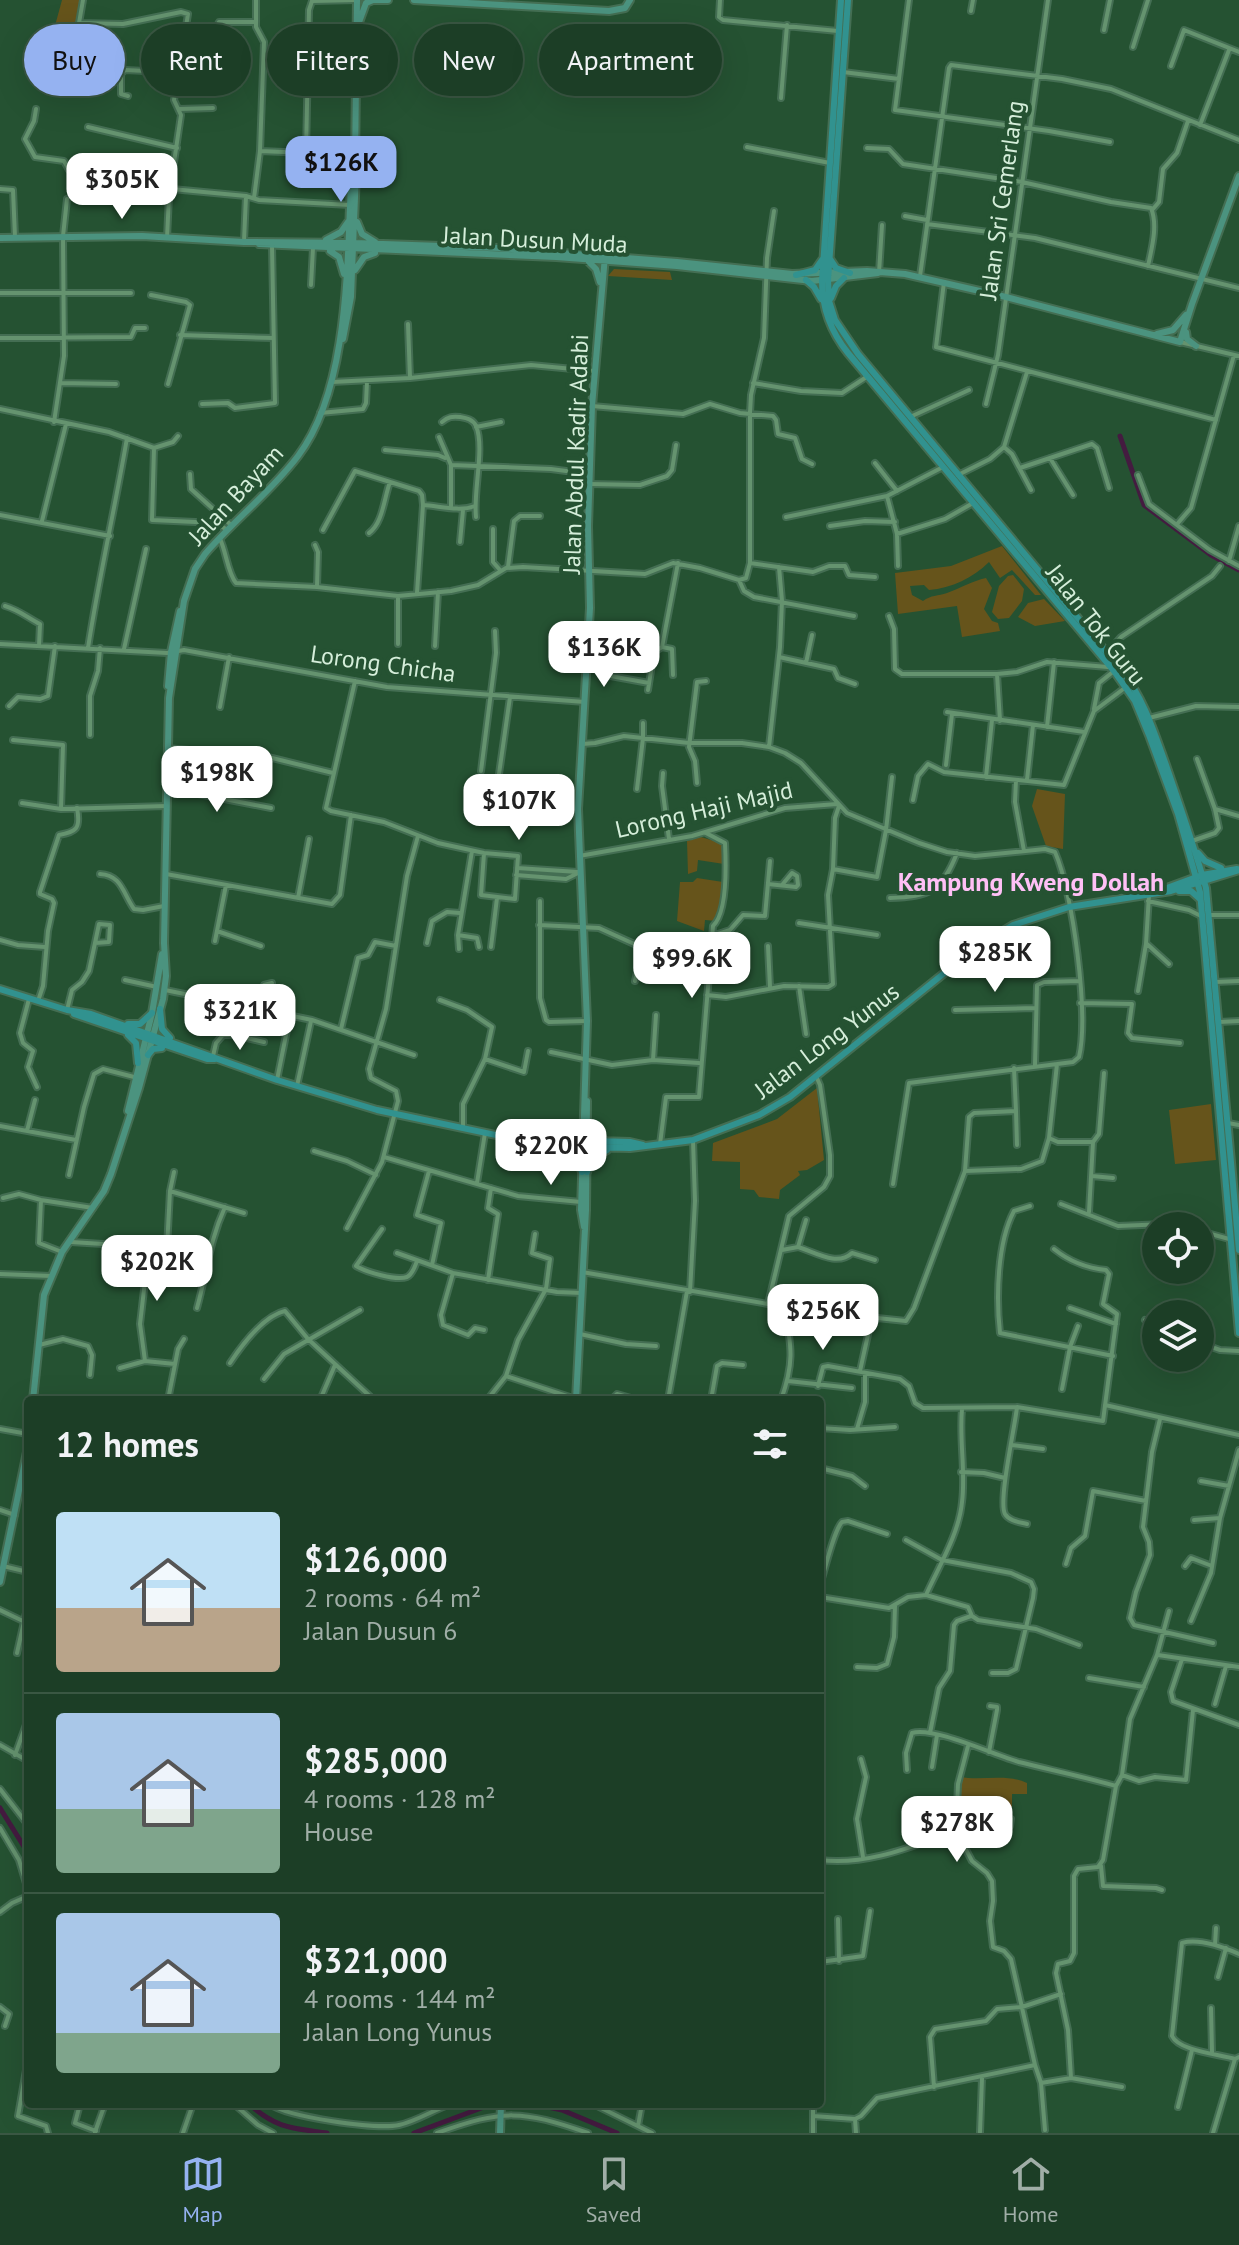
<!DOCTYPE html>
<meta charset="utf-8">
<style>
body{margin:0;font-family:"PT Sans",sans-serif;background:#25452e;color:#f1f3f6;height:100vh;display:flex;flex-direction:column;font-size:30px;white-space:nowrap}
*{box-sizing:border-box;margin:0}
p{font-size:26px;color:#a0aea7}
.icon{flex:none;width:44px;height:44px;fill:none;stroke:currentColor;stroke-width:2;stroke-linecap:round;stroke-linejoin:round}
.map{position:relative;flex:1;overflow:hidden}
.details{position:absolute;left:24px;top:1396px;width:800px;height:712px;display:flex;flex-direction:column;background:#1c3e26;border-radius:8px;box-shadow:0 8px 32px #0002,0 0 0 2px #3a5743}
.details>*{flex:none}
.hud{position:absolute;left:24px;top:24px;width:800px;height:72px;display:flex;gap:16px}
.buttons{position:absolute;left:1142px;top:1212px;display:grid;gap:16px}
.buttons a{display:grid;place-items:center;width:72px;height:72px;border-radius:50%;background:#1c3e26;box-shadow:0 8px 32px #0002,0 0 0 2px #3a5743;font-size:40px}
.price{position:absolute;translate:-50% -68px;padding:0 18px;border-radius:16px;background:#fff;color:#222;font-size:26px;line-height:52px;filter:drop-shadow(0 2px 4px #0008)}
.price::after{content:'';position:absolute;left:50%;top:48px;width:24px;height:18px;margin-left:-12px;background:inherit;clip-path:polygon(0 0,100% 0,50% 100%)}
.price.selected{background:#95b2f1;color:#111}
ul{padding:0;list-style:none}
li{display:flex;align-items:center;gap:24px;height:200px;padding:0 32px}
li+li{border-top:2px solid #3a5743}
li span{display:grid;place-items:center;flex:none;width:224px;height:160px;border-radius:8px;color:#555}
li>.icon{margin-inline-start:auto}
span .icon{width:96px;height:96px;fill:#fffc;stroke-width:1}
li b{font-size:34px}
h2{display:flex;justify-content:space-between;align-items:center;height:96px;padding:0 32px;font-size:34px}
.tag{padding:0 28px;border-radius:36px;background:#1c3e26;box-shadow:0 8px 32px #0002,0 0 0 2px #3a5743;font-size:28px;line-height:72px}
.tag.selected{background:#95b2f1;color:#111}
.tab-bar{display:flex;justify-content:space-around;align-items:center;height:112px;border-top:2px solid #3a5743;background:#1c3e26;font-size:22px;color:#a0aea7}
.tab-bar a{display:grid;justify-items:center;gap:4px}
.tab-bar .selected{color:#95b2f1}
.map>svg:first-child{display:block}
.green{fill:#66541b}
.lines{fill:none;stroke-linecap:round;stroke-linejoin:round}
.canal{stroke:#441b40;stroke-width:5}
.street-casing{stroke:#446e53;stroke-width:8}
.secondary-casing{stroke:#446e53;stroke-width:10}
.primary-casing{stroke:#446e53;stroke-width:10}
.street{stroke:#65936f;stroke-width:4}
.secondary{stroke:#4b937f;stroke-width:6}
.primary{stroke:#31928f;stroke-width:6}
.labels{text-anchor:middle;stroke-width:8;stroke-linejoin:round;paint-order:stroke}
.street-label{font-size:24px;fill:#d5eeda;stroke:#255232}
.neighbourhood-label{font-size:26px;font-weight:bold;fill:#ffc0f6;stroke:#255232}
</style>
<div class="map">
<svg width="1239" height="2133" viewBox="0 0 1239 2133">
<rect width="100%" height="100%" fill="#255232"/>
<!-- green -->
<path class="green" d="M62,0H82L76,27L71,26L63,59L47,55Z
M614,269L670,272L672,280L608,276Z
M1002,546L1041,595H1035L1012,570L1000,578L989,562C973,578 952,588 929,590L924,585L910,586L912,595L923,601C931,595 938,596 947,593C961,588 972,581 986,578L992,588L984,609L992,621L998,623L1000,631L962,637L957,606L898,614L895,573L951,566Z
M1013,575L1024,589L1022,601L1009,618L998,619L992,612L999,586L1008,576Z
M1044,599L1065,621L1035,626L1018,617L1028,603Z
M1037,789L1065,794L1063,849L1046,846L1032,806Z
M701,837L724,844V864L698,860L697,871L688,874L687,841Z
M697,878L723,882L717,921L705,920L704,931L677,921L680,882H693Z
M817,1088L824,1160L807,1170L798,1171L800,1175L780,1190L779,1199L759,1197L754,1190L740,1189V1162L712,1161L713,1143L777,1119Z
M1211,1104L1216,1160L1175,1164L1169,1110Z
M960,1777C983,1781 1006,1773 1027,1783V1794H1012V1807L961,1810Z"/>
<g class="lines">
<!-- canal -->
<path class="canal" d="M1120,436L1144,505L1211,555L1239,570
M0,1808L28,1853
M249,2104C277,2129 292,2128 327,2133
M534,2104L562,2110L617,2133
M414,2133L492,2104"/>
<defs>
<path id="street" d="M720,0L719,17L723,20L838,31
M909,0L895,110L1049,131L1110,142
M312,1L357,0
M971,11L973,0
M79,23L123,24L181,12L188,14L174,100L181,115L169,196L167,238
M1104,30L1110,0
M187,34L212,36L219,22H255
M1133,47L1148,0
M1171,66L1184,30L1239,52
M843,72L899,79
M52,74L62,63L70,35L79,23L83,0
M128,96L121,94V74L125,70L146,71L155,83L177,86
M781,98L787,25
M36,109L34,121L25,139L35,157L64,161L69,170L172,181
M179,109L213,108
M1200,125L1229,50
M88,127L177,148
M747,147L830,163
M867,148L889,149L903,164L1022,182L1111,202L1151,208C1158,225 1152,247 1148,266
M260,151L355,155
M306,153L309,10L312,1
M0,189L13,190L15,237
M172,189L246,196L259,200L350,205
M254,198L260,151L264,42L256,27V0
M1153,209L1159,202L1163,169L1177,153L1188,121
M905,216L927,220
M927,224L1035,238L1239,288
M244,241L246,196
M879,273L882,225
M920,276L949,68L951,65L1062,79L1111,89L1239,140
M944,282L936,347L1216,420
M311,285L313,248
M0,293H131
M151,295L186,302L190,305L168,384
M408,324L410,378
M180,335L273,338
M0,338L131,337L135,328H145
M1180,342L1239,356
M332,382L410,378L531,365L594,371
M60,383L116,384
M753,383L801,391L842,393L868,376
M202,404L228,403L235,408L275,403L272,246
M986,404L998,355L1048,0
M592,406L683,414L710,404L740,413L773,416L776,420L778,434L795,438L802,459L812,464
M0,409L109,432L154,448
M320,413L363,409L366,403L367,381
M910,417L969,390
M54,422L64,356L63,236L67,199
M442,422C448,417 452,416 460,417C466,418 473,419 476,426C485,447 473,492 476,517
M476,427L501,422
M439,437L451,465L551,469L589,474
M1004,447L1012,454L1031,490
M154,448L152,520L217,523L227,530
M154,448L173,442L178,436
M385,450L438,455L445,458
M1050,458L1073,495
M875,463L897,491
M1020,468L1092,444L1097,448L1109,488
M190,474L191,489L231,525
M958,475L990,459L1004,447L1027,372
M1138,475L1149,504L1210,550L1239,566
M589,484L640,485L667,476L672,470L676,445
M887,496L897,534L898,566
M423,505C440,506 459,512 475,506
M451,506V465
M0,515L110,536
M786,517L887,496L943,467
M42,521L66,424
M1178,523L1191,508L1234,355
M830,526L865,521L895,522
M493,529V562L500,570
M323,530L355,471L419,491L422,495L423,505L417,593
M369,533C383,523 384,498 390,482
M897,534L945,519L973,503
M220,539C226,551 228,574 236,583L317,587L398,596L451,591L478,585L506,568L523,567L645,574L673,563L700,568L739,580L746,578L750,563V413L751,395L764,338L767,258L774,211
M460,542L463,510
M315,545L318,552L317,587
M1229,561L1239,526
M750,563L813,572L829,566H845L849,575L875,577
M508,567L514,521L520,516H540
M739,580L744,591L754,597L854,616
M5,606C19,610 28,618 40,624L39,646
M889,616L894,629L895,669L902,674H997L1017,672L1047,662L1108,667
M0,644L167,653L184,650L387,687L585,702
M398,644V596
M435,646L438,592
M662,647L672,649L673,675
M88,648C99,577 115,508 127,438
M124,649L146,549
M1107,653L1121,637L1212,576L1220,566
M779,657L834,669L838,678L855,684
M806,663L812,635
M587,665L605,675L649,683
M997,674L1000,721
M355,681L326,808L331,811L384,822L438,843L484,853L518,856L515,899L481,895L484,853
M648,690L654,652L662,647L678,563
M9,706L18,697L40,699L48,696L55,646
M220,707L229,657
M1094,709L1099,683L1114,671
M947,712L1084,732
M1149,718L1196,706L1239,707
M1047,727L1054,662
M90,735V696L98,671L100,648
M13,740L63,745L61,809
M582,744L595,743L624,736L689,743H742L769,747L785,753L801,763L847,813L919,843L947,852L975,856L1045,849L1055,852C1073,893 1089,1015 1079,1057L1073,1062L909,1083L893,1184
M769,747L780,647L782,601L779,567
M167,748L268,757L333,773
M946,765L952,714
M481,771L496,653L495,631
M663,773L662,786L669,839
M986,777L992,720
M1016,780L1015,802L1024,851
M1027,780L1033,725
M697,783L695,761L689,747L697,682L706,681
M637,789L643,738V723
M167,791L188,792L271,808
M913,800L918,776L928,764L944,772L1064,785L1094,711L1126,687
M22,803L61,809L167,806
M1215,809L1239,816
M482,822L498,781L510,697
M1192,841L1215,833L1219,828L1215,809L1197,759
M472,851L458,935L477,938L479,947
M579,856L692,836L785,808L837,804
M517,868L578,872
M833,869L877,877L886,830L892,777
M100,874C122,875 123,894 134,909L143,910L164,906
M166,874L332,904L340,895L351,815
M516,875L566,879L580,872
M768,884L796,887L798,885L797,876L792,873L782,885
M298,898L309,839
M890,898C930,897 942,891 957,853
M540,901V998L546,1020L549,1022L587,1021
M1148,901L1189,910L1203,917
M1209,915H1239
M799,923L877,935
M539,925L599,928L707,977
M217,931L261,946
M458,935L459,949
M712,936L730,930L743,915L765,916L770,861
M0,940L18,945L45,947
M215,941L226,885
M427,943L432,921L447,912L460,913
M1147,944L1169,964
M768,946L770,987
M491,947L497,898
M125,980L157,987
M635,981L642,949
M1215,982L1239,981
M799,986L806,1034
M165,990L312,1020L414,1055
M1138,991L1146,944L1149,895
M707,995L726,997L784,986L828,987L833,984L828,895L833,869L835,818L839,806
M29,999L20,1033L23,1043L33,1051L28,1067L37,1087
M440,1000L467,1010L492,1027L485,1059L463,1104V1128
M38,1001L43,986L48,931L54,903L52,899L40,894V892L59,835C76,832 81,829 77,808
M1080,1003L1132,1004L1128,1033L1132,1038L1180,1043
M258,1007L264,985L272,983
M67,1010L72,990L82,982L89,971L95,943L109,942L110,925L99,924L95,943
M955,1010L1035,1008
M1219,1022L1239,1021
M341,1029L358,958L368,955L375,942L396,946
M241,1038L248,1006
M551,1052L612,1065L653,1060L699,1063
M213,1056L216,1043L223,1035H234L264,1042
M485,1059L524,1072L528,1051
M653,1060L656,1015
M1035,1065L1037,985L1044,982L1080,981
M277,1080L290,1015
M297,1086L311,1021
M1016,1111L1017,1145
M1228,1123L1239,1125
M0,1126L76,1140
M27,1131L35,1100
M1049,1138L1058,1142H1093
M660,1144L666,1097H699L713,926C728,912 726,863 725,843L706,833
M314,1151L347,1161L376,1175
M384,1157L518,1196L581,1202
M429,1171L417,1215L441,1223L432,1265
M965,1171L1021,1169L1042,1161L1049,1138L1057,1064
M69,1175L84,1107L94,1074L103,1069L134,1077
M1092,1176L1113,1178
M477,1183L485,1133
M170,1191L244,1213
M3,1198L19,1194L41,1200L93,1208
M41,1200L39,1243L62,1252
M1061,1204L1118,1226L1166,1224L1181,1226
M1030,1206L1014,1211C997,1243 996,1298 1000,1333L1113,1356
M1089,1212L1093,1142L1099,1134L1104,1073
M347,1228L382,1162L398,1101L396,1091L371,1078L369,1069L386,1009L407,876L418,836
M382,1229L356,1266C366,1272 396,1281 407,1277C413,1274 415,1266 417,1261
M1200,1231L1229,1239
M71,1242L167,1248L170,1191L174,1172
M798,1247C815,1252 837,1267 852,1253L875,1260
M782,1250L798,1247L806,1220
M397,1253L453,1273L557,1292L582,1293
M582,1272L768,1304L789,1216L824,1187L830,1176V1155L820,1085L816,1076
M453,1273L441,1315L443,1325L468,1335L475,1328L484,1330
M0,1274L51,1276
M488,1280L498,1214L488,1208L491,1188
M1168,1280L1171,1270
M690,1292L695,1201L693,1140
M768,1304L785,1311C792,1348 794,1364 781,1400
M197,1308C207,1272 209,1242 225,1207
M1070,1308L1116,1324
M1145,1320L1156,1326
M580,1334L626,1344L656,1346
M1200,1343L1220,1350L1239,1351
M39,1345L63,1339L88,1346L92,1355L90,1375
M145,1361L140,1324L149,1247
M230,1363C242,1345 263,1316 285,1311L308,1339L374,1400
M120,1368L145,1361L175,1364
M860,1371L871,1321L877,1318L906,1321L914,1308L965,1171L969,1117L974,1113L1016,1111L1014,1068
M506,1376L576,1399
M264,1379L284,1354L360,1310
M788,1381L852,1388
M818,1386L823,1367L828,1366L900,1379L909,1386L915,1403L923,1408L1017,1407L1103,1421L1117,1314L1103,1304L1109,1274L1106,1270C1086,1268 1070,1262 1054,1249
M1062,1389L1070,1347L1078,1326
M168,1400L178,1349L184,1339
M320,1400L335,1365
M487,1400L506,1376L518,1340L546,1289L550,1259L532,1253L535,1234
M611,1400L617,1394L638,1400
M668,1400L687,1291
M711,1400L717,1366L722,1363L743,1365
M1105,1405L1239,1435
M1017,1407C1015,1427 998,1501 1005,1514C1009,1521 1019,1522 1027,1524
M1160,1419L1152,1452L1143,1527L1149,1542L1150,1555L1136,1592L1130,1618L1134,1625L1213,1643
M820,1428L850,1430L895,1427
M0,1429L28,1434
M857,1429L865,1402V1373
M1012,1445L1043,1449
M820,1468L852,1476L865,1486
M961,1472L984,1473L1005,1478
M1201,1481L1229,1486
M0,1510L15,1515
M1194,1520L1220,1518
M906,1540L942,1560L1011,1573L1031,1582L1034,1589L1033,1598L1016,1669L1008,1673H992
M1066,1564L1071,1548L1085,1536L1093,1491L1146,1501
M3,1566L28,1572
M1185,1566L1191,1558L1212,1566
M820,1585C825,1570 834,1530 842,1522L848,1521L887,1534
M926,1595L968,1607L972,1616L978,1620L1036,1629L1079,1645
M820,1597L889,1608L908,1597L926,1595C939,1566 959,1534 962,1502C966,1472 959,1440 962,1409
M0,1610L25,1622
M1191,1621L1211,1573L1220,1518L1239,1450
M17,1653L28,1604
M1158,1655L1239,1667
M1182,1659L1171,1692L1173,1701L1239,1725
M857,1667L877,1668L887,1664L894,1637L895,1606
M1089,1678L1144,1687
M1215,1704L1226,1666
M930,1733L939,1688L950,1671L954,1625L957,1621L971,1616
M0,1745L28,1761
M989,1752L997,1710V1707L990,1706
M15,1755L28,1719
M861,1759L866,1777L857,1819L863,1857
M932,1767L937,1735
M907,1770L906,1753L912,1733C933,1726 994,1755 1019,1762C1051,1770 1084,1777 1116,1786
M1122,1775L1139,1781L1155,1777L1186,1780L1193,1710
M0,1789L28,1825
M957,1814L991,1811L995,1813L996,1824L1010,1826L1011,1819
M0,1828L19,1860L28,1890
M956,1831L972,1861L987,1873L992,1881L993,1901L990,1921L993,1947L1004,1951L1011,1959L1035,2065
M820,1860C867,1866 913,1846 956,1831L958,1784L968,1746
M1101,1866L1103,1886L1156,1888L1162,1890
M0,1912L12,1903L28,1896
M838,1919L839,1961
M1215,1945L1216,1928
M820,1962L863,1956L870,1911
M1218,1977L1226,1948
M0,2007L9,2014L5,2026
M1211,2008L1212,2052
M1235,2059C1218,2054 1179,2051 1172,2036L1182,1943C1199,1938 1223,1947 1239,1954
M26,2070L18,2116L46,2126L48,2133
M1071,2078L1068,2030L1056,1973L1058,1964L1070,1961L1074,1953V1876L1078,1869L1098,1867L1103,1860L1116,1786L1122,1775L1130,1719L1157,1655L1169,1611
M1041,2083L1045,2130
M934,2087L930,2037L935,2029L986,2021L997,2009L1022,2007L1061,1994
M80,2104L75,2123L96,2131
M234,2104L258,2125L273,2133
M270,2104C287,2117 377,2130 399,2125C417,2121 433,2110 451,2104
M593,2104L652,2133
M1178,2107L1192,2050
M813,2116L855,2119L861,2116L877,2098L1035,2065L1041,2083L1071,2078L1122,2087
M855,2119L856,2133
M638,2126L642,2104
M95,2132L105,2104
M980,2132L982,2078
M183,2133L193,2104
M437,2133C504,2109 521,2110 588,2133
M813,2133V2104
M1213,2133L1235,2059L1239,2057"/>
<path id="secondary" d="M414,0L609,11L625,8L630,0
M358,25L366,3L373,0H388
M357,222L362,234L375,242
M0,238L142,236L244,242
M326,240L341,232L348,222
M244,242L354,243L499,248L677,262L792,274L867,271L905,274L1006,297L1180,342L1192,304
M259,244L556,257L677,266L812,281L878,273
M330,251L339,257L344,274
M589,262L596,269L600,282
M355,270L364,257L375,253
M1192,304L1239,176
M1186,332L1187,339L1196,346
M1157,334L1173,330L1186,315
M343,339L351,297L356,172
M168,686L171,652L180,611
M128,1111L152,1013L162,954
M584,1227L581,1210L587,1021L578,809L590,608L588,526L592,406L605,256
M33,1400L44,1295L62,1252L104,1191L111,1174L139,1088L163,999L166,976L164,943L169,698L184,601L195,569L205,554C234,520 271,492 298,456C349,389 347,264 351,183L355,164L357,0
M576,1400L586,1210L587,1101
M0,1582L28,1447
M500,2133L501,2104"/>
<path id="primary" d="M841,0L822,281C822,309 831,332 848,353L1114,671L1135,701L1149,735L1178,814L1200,892L1239,1333
M848,0L828,280L829,301L835,320L858,354L1122,671C1144,699 1154,732 1166,765C1180,806 1194,846 1206,888L1239,1250
M830,259L836,268L850,273
M796,275L815,270L822,260
M806,280L814,287L821,299
M831,298L836,286L844,278
M1198,853L1205,861L1221,868
M1179,891H1191L1200,899
M1156,892L1202,875L1237,869
M0,989L67,1010L91,1014L277,1080L377,1110L548,1146L630,1148L693,1140L759,1115L790,1097L978,946L1013,925L1069,907L1171,891L1239,870
M160,1009L162,1029L170,1038
M74,1014L207,1059H215
M128,1024H140L152,1013
M128,1035L136,1043L138,1063
M148,1055L153,1049L162,1048
M588,1124L594,1136L604,1140
M531,1139L630,1142L643,1145
M566,1141L576,1135L583,1124
M567,1149L576,1156L582,1172
M587,1172L592,1158L607,1150"/>
</defs>
<!-- street casing -->
<use href="#street" class="street-casing"/>
<!-- secondary casing -->
<use href="#secondary" class="secondary-casing"/>
<!-- primary casing -->
<use href="#primary" class="primary-casing"/>
<!-- street -->
<use href="#street" class="street"/>
<!-- secondary -->
<use href="#secondary" class="secondary"/>
<!-- primary -->
<use href="#primary" class="primary"/>
</g>
<g class="labels">
<!-- street labels -->
<g class="street-label">
<text transform="translate(1002 200) rotate(-82)" y="8">Jalan Sri Cemerlang</text>
<text transform="translate(535 240) rotate(3)" y="8">Jalan Dusun Muda</text>
<text transform="translate(576 454) rotate(-88)" y="8">Jalan Abdul Kadir Adabi</text>
<text transform="translate(236 495) rotate(-47)" y="8">Jalan Bayam</text>
<text transform="translate(1096 625) rotate(52)" y="8">Jalan Tok Guru</text>
<text transform="translate(383 664) rotate(8)" y="8">Lorong Chicha</text>
<text transform="translate(704 810) rotate(-13)" y="8">Lorong Haji Majid</text>
<text transform="translate(827 1041) rotate(-37)" y="8">Jalan Long Yunus</text>
</g>
<!-- neighbourhood labels -->
<g class="neighbourhood-label">
<text x="1031" y="891">Kampung Kweng Dollah</text>
</g>
</g>
</svg>
<div class="buttons">
<a><svg class="icon" aria-label="locate" viewBox="0 0 24 24"><circle cx="12" cy="12" r="6"/><path d="M12 2v4M12 18v4M2 12h4M18 12h4"/></svg></a>
<a><svg class="icon" aria-label="layers" viewBox="0 0 24 24"><path d="M12 4l9 5-9 5-9-5zM3 14l9 5 9-5"/></svg></a>
</div>
<b class="price selected" style="left:341px;top:204px">$126K</b>
<b class="price" style="left:122px;top:221px">$305K</b>
<b class="price" style="left:604px;top:689px">$136K</b>
<b class="price" style="left:217px;top:814px">$198K</b>
<b class="price" style="left:519px;top:842px">$107K</b>
<b class="price" style="left:995px;top:994px">$285K</b>
<b class="price" style="left:692px;top:1000px">$99.6K</b>
<b class="price" style="left:240px;top:1052px">$321K</b>
<b class="price" style="left:551px;top:1187px">$220K</b>
<b class="price" style="left:157px;top:1303px">$202K</b>
<b class="price" style="left:823px;top:1352px">$256K</b>
<b class="price" style="left:957px;top:1864px">$278K</b>
<div class="hud">
<a class="tag selected">Buy</a>
<a class="tag">Rent</a>
<a class="tag">Filters</a>
<a class="tag">New</a>
<a class="tag">Apartment</a>
</div>
<section class="details">
<h2>12 homes<svg class="icon" aria-label="filters" viewBox="0 0 24 24"><path d="M4 7h16M4 17h16"/><circle cx="9" cy="7" r="2"/><circle cx="15" cy="17" r="2"/></svg></h2>
<ul>
<li><span style="background:linear-gradient(#bfe0f5 60%,#b9a48a 0)"><svg class="icon" aria-label="home" viewBox="0 0 24 24"><path d="M3 11l9-7 9 7M6 9v11h12V9"/></svg></span><div><b>$126,000</b><p>2 rooms · 64 m²</p><p>Jalan Dusun 6</p></div></li>
<li><span style="background:linear-gradient(#a9c7e8 60%,#7fa58c 0)"><svg class="icon" aria-label="home" viewBox="0 0 24 24"><path d="M3 11l9-7 9 7M6 9v11h12V9"/></svg></span><div><b>$285,000</b><p>4 rooms · 128 m²</p><p>House</p></div></li>
<li><span style="background:linear-gradient(#a9c7e8 75%,#7fa58c 0)"><svg class="icon" aria-label="home" viewBox="0 0 24 24"><path d="M3 11l9-7 9 7M6 9v11h12V9"/></svg></span><div><b>$321,000</b><p>4 rooms · 144 m²</p><p>Jalan Long Yunus</p></div></li>
</ul>
</section>
</div>
<nav class="tab-bar">
<a class="selected"><svg class="icon" aria-label="map" viewBox="0 0 24 24"><path d="M3 6l6-2 6 2 6-2v14l-6 2-6-2-6 2zM9 4v14M15 6v14"/></svg>Map</a>
<a><svg class="icon" aria-label="saved" viewBox="0 0 24 24"><path d="M7 4h10v16l-5-4-5 4z"/></svg>Saved</a>
<a><svg class="icon" aria-label="home" viewBox="0 0 24 24"><path d="M3 11l9-7 9 7M6 9v11h12V9"/></svg>Home</a>
</nav>
